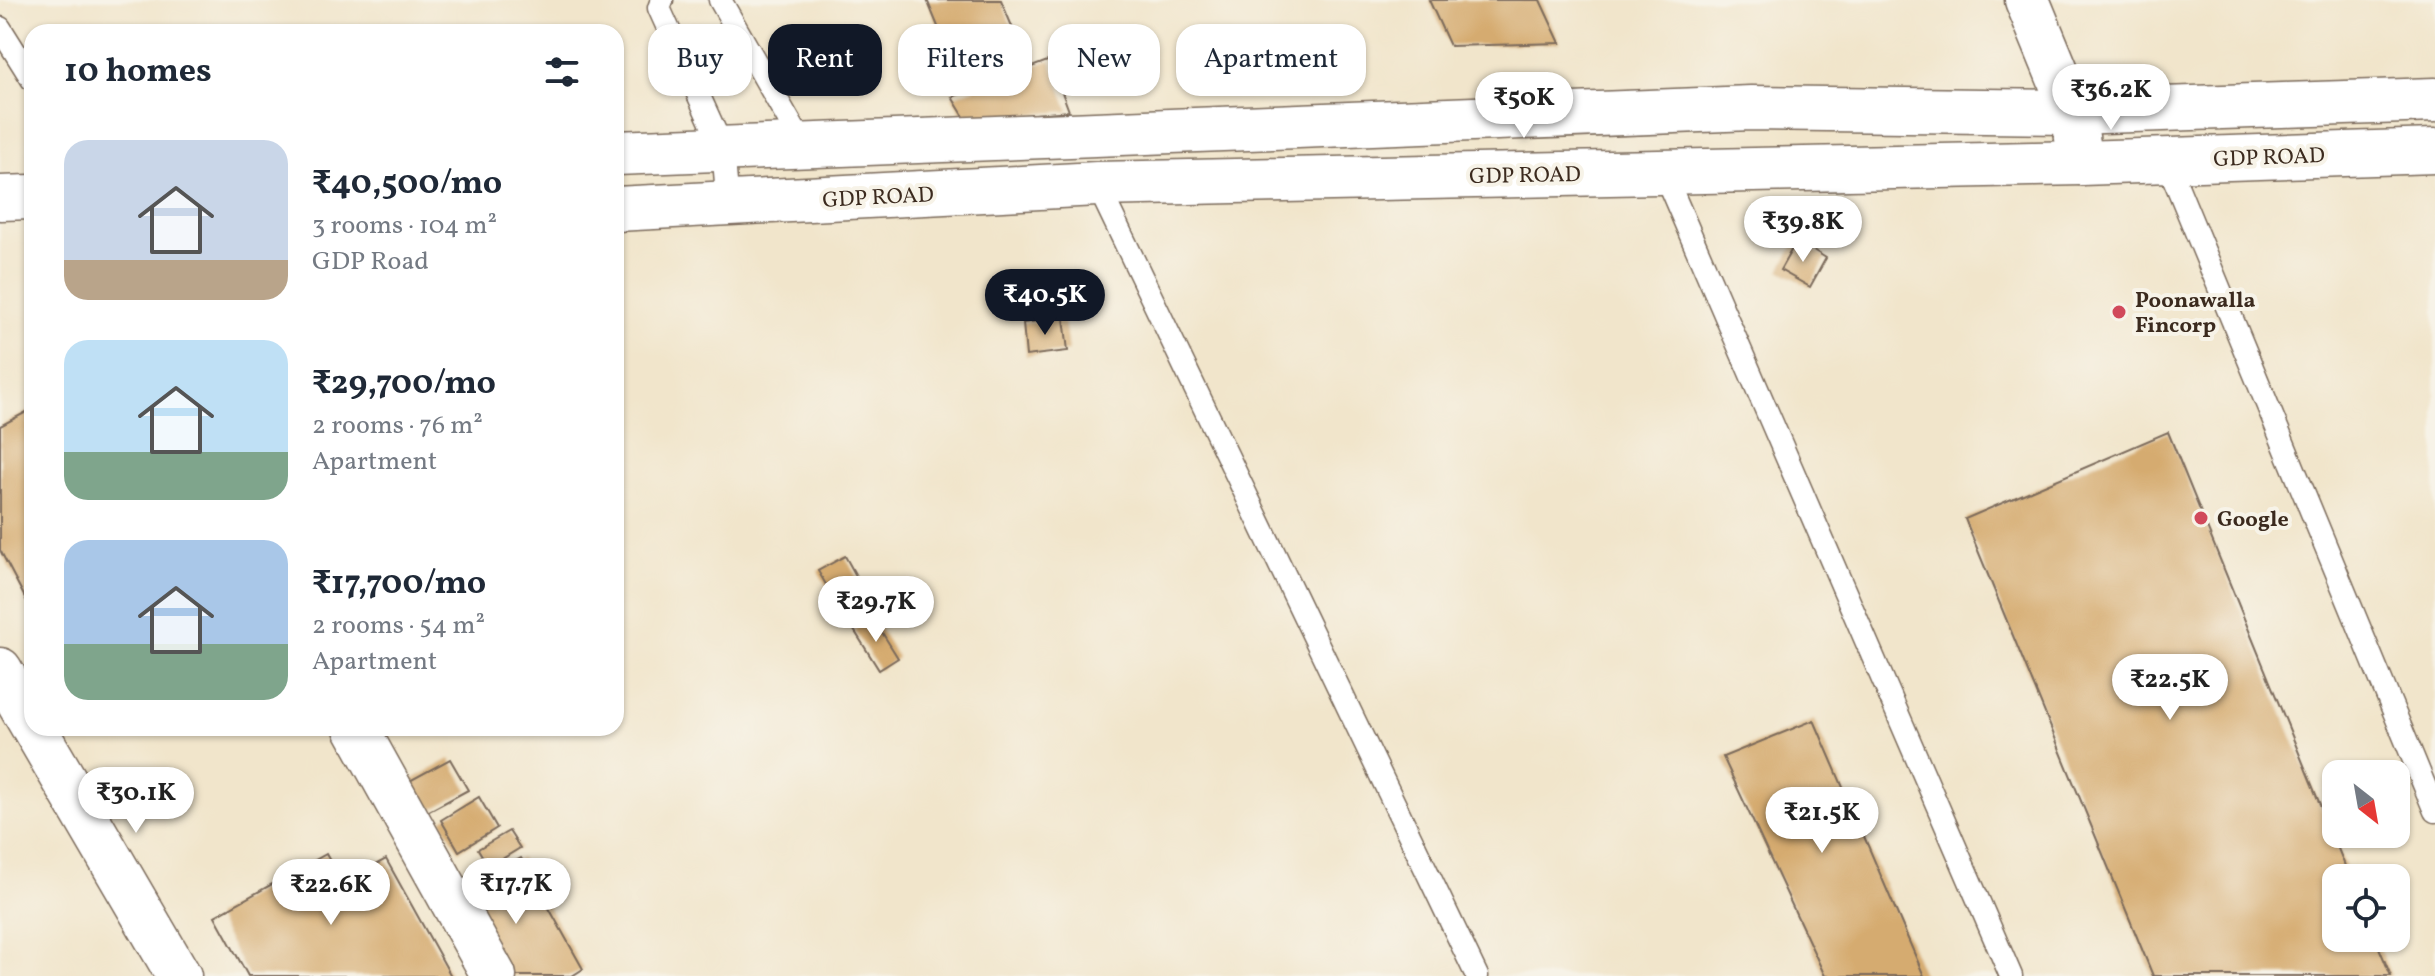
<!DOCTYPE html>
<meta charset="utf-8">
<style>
body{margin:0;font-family:Vollkorn,serif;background:#f2f2f3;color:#1f2937;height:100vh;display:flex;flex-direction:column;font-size:30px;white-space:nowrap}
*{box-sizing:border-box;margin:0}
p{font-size:26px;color:#747a83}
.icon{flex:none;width:44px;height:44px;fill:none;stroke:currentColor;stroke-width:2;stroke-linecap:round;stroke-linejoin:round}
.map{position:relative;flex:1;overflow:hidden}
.details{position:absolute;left:24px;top:24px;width:600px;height:712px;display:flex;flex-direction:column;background:#fff;border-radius:24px;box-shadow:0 2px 6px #0004}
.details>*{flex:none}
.top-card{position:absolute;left:648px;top:24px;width:760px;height:72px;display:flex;gap:16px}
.needle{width:52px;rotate:149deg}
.fabs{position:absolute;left:2322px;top:760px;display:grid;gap:16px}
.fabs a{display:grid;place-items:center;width:88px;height:88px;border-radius:16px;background:#fff;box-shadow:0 2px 6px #0004;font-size:40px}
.price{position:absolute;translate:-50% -68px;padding:0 18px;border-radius:28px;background:#fff;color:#222;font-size:26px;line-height:52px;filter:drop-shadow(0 2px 4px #0008)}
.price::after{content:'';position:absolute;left:50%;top:48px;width:24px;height:18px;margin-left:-12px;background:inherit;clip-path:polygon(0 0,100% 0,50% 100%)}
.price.selected{background:#111827;color:#fff}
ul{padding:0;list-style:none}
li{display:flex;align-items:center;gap:24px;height:200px;padding:0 40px}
li span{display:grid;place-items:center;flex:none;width:224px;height:160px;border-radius:24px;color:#555}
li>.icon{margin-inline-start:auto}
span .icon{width:96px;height:96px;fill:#fffc;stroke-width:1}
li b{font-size:34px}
h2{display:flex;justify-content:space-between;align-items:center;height:96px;padding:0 40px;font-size:34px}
.pill{padding:0 28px;border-radius:24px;background:#fff;box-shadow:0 2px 6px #0004;font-size:28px;line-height:72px}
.pill.selected{background:#111827;color:#fff}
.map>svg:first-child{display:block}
.building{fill:#d5ab70}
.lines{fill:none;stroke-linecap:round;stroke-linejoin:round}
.service-casing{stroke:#7b6b5b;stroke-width:25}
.minor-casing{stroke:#7b6b5b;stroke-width:47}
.secondary-casing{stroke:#7b6b5b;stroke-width:47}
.service{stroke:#fff;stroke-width:22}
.minor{stroke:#fff;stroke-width:44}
.secondary{stroke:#fff;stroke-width:44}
.poi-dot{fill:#d1495b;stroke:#f7f3e8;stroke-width:3}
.labels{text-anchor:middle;stroke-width:8;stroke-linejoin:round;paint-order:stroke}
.street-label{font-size:22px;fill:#3b2a1e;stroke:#f7f3e8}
.poi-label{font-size:22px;font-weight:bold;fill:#3b2a1e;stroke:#f7f3e8;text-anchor:start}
</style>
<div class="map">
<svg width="2435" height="976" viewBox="0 0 2435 976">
<rect width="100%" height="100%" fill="#f7f3e8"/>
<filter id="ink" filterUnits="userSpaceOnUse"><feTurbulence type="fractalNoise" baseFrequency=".0125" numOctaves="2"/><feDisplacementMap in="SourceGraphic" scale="16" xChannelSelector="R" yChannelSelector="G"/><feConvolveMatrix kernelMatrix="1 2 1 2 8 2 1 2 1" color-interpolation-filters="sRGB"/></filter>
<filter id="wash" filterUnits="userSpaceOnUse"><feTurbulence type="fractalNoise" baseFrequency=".006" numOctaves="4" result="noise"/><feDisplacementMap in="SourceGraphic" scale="32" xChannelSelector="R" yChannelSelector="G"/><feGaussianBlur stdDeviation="1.8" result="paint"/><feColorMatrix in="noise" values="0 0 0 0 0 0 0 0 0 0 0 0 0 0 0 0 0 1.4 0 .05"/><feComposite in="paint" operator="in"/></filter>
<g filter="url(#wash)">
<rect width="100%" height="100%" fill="#f1e5cb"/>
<g id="blocks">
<!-- building -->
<path class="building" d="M927,0H1001L1016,36L953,63Z
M1429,0H1540L1560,43L1450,46Z
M1050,60L1069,111L966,120L952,97Z
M1797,240L1826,258L1810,287L1780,270Z
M1064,318L1068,351L1026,356L1023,323Z
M32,409V611L0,550V426Z
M2168,432L2350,878H2336V938H2375L2391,976H2153L1965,519Z
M845,556L871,603L845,617L818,571Z
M873,618L898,658L879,670L854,630Z
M1814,720L1924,976H1825L1723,757Z
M450,759L468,790L409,822L393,790Z
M479,797L497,828L459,851L441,820Z
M509,831L520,848L489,867L478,849Z
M326,854L342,883L386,859L451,976H248L215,916Z
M521,858L583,969L572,976H496L451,896Z"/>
</g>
</g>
<g filter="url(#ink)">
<use href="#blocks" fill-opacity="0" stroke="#7b6b5b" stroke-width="2"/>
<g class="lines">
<defs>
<path id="service" d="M662,0L659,8L663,17L723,149L728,205
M720,0L803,145
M0,28L32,79
M2166,159L2435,811
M1663,171L2011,976
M1097,184L1477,976"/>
<path id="minor" d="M2027,0L2073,112L2081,163
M0,670L32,725
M34,728L179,976
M356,728L494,976"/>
<path id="secondary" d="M616,153L1751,108L2073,112L2435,100
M0,198L32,197
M616,209L1097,184L2081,163L2435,151"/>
</defs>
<!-- service casing -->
<use href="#service" class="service-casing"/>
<!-- minor casing -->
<use href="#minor" class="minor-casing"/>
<!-- secondary casing -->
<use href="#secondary" class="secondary-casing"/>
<!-- service -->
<use href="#service" class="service"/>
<!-- minor -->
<use href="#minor" class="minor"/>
<!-- secondary -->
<use href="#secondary" class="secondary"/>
</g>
</g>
<!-- markers -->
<g class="poi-dot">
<circle cx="2119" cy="312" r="8"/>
<circle cx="2201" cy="518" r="8"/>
</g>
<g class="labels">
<!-- street labels -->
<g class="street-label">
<text transform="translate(2269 156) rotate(-2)" y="8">GDP ROAD</text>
<text transform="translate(1525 174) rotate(-1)" y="8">GDP ROAD</text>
<text transform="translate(878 196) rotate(-3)" y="8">GDP ROAD</text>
</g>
<!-- poi labels -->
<g class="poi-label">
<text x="2135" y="307">Poonawalla<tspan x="2135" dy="25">Fincorp</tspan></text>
<text x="2217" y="526">Google</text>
</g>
</g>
</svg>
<div class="fabs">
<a><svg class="needle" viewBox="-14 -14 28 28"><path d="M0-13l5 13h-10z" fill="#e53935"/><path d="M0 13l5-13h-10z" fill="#747a83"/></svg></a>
<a><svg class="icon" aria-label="locate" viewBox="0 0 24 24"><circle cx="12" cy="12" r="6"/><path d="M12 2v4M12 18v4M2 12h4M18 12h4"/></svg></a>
</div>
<b class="price" style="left:2111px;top:132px">₹36.2K</b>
<b class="price" style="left:1524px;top:140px">₹50K</b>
<b class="price" style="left:1803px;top:264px">₹39.8K</b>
<b class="price selected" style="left:1045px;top:337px">₹40.5K</b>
<b class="price" style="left:876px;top:644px">₹29.7K</b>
<b class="price" style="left:2170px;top:722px">₹22.5K</b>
<b class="price" style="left:136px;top:835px">₹30.1K</b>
<b class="price" style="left:1822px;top:855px">₹21.5K</b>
<b class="price" style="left:516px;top:926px">₹17.7K</b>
<b class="price" style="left:331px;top:927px">₹22.6K</b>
<div class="top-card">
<a class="pill">Buy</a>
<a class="pill selected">Rent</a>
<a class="pill">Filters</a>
<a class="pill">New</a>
<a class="pill">Apartment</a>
</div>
<section class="details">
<h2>10 homes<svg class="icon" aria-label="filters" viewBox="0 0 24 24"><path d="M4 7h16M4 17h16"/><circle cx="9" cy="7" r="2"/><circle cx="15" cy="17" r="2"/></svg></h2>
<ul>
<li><span style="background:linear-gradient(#c9d6e8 75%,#b9a48a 0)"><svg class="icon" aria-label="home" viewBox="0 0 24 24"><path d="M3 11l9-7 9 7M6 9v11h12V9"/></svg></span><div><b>₹40,500/mo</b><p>3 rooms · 104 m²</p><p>GDP Road</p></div></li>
<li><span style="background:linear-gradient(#bfe0f5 70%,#7fa58c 0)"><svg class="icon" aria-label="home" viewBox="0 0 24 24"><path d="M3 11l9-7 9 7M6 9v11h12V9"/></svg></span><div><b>₹29,700/mo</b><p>2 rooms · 76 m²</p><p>Apartment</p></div></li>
<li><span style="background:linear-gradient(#a9c7e8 65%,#7fa58c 0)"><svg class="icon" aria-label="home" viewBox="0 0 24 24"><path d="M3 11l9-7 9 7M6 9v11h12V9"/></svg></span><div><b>₹17,700/mo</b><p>2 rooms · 54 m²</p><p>Apartment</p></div></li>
</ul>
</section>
</div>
